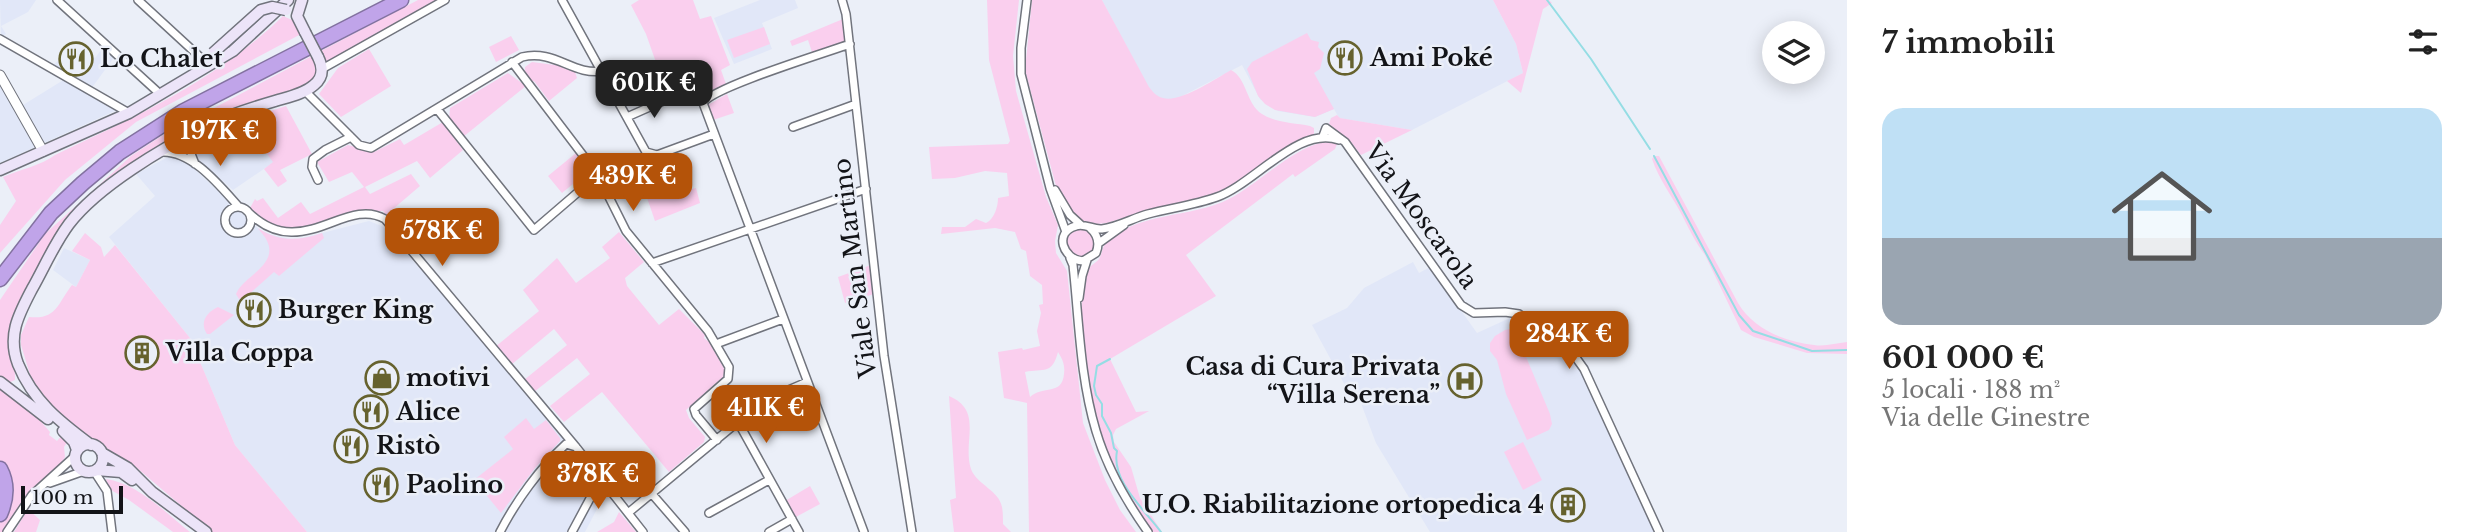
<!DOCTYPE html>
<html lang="it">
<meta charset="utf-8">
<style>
body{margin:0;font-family:"Libre Baskerville",serif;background:#f6f6f6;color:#222;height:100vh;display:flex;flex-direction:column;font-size:26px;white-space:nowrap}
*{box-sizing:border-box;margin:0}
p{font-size:23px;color:#767676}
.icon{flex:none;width:38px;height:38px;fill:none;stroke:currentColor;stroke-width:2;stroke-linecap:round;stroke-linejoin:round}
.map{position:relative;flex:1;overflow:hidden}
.sheet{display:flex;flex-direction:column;background:#fff;width:630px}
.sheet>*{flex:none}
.buttons{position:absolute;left:1762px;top:21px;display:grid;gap:14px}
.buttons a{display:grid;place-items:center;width:63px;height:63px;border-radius:50%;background:#fff;box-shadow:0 4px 18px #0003;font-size:35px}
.scale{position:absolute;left:21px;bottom:18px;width:102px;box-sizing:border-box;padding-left:7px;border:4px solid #131418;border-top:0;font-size:19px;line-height:24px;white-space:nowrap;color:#131418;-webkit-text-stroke:5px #ebeff8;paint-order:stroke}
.price{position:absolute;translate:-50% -60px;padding:0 16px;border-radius:14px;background:#b45309;color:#fff;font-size:23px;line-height:46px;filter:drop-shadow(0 2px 4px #0008)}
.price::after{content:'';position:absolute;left:50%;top:42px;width:21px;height:16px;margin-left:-10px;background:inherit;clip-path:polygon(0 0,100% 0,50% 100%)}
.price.current{background:#222;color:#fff}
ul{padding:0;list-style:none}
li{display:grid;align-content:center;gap:14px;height:371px;padding:0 35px}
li+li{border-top:2px solid #e0e0e0}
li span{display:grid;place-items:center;height:217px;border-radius:21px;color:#555}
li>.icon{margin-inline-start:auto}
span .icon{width:126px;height:126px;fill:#fffc;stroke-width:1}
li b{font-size:30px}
h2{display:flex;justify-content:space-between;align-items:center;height:84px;padding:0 35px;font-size:30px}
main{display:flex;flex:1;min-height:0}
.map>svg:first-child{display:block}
.built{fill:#e1e7f8}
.green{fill:#facfee;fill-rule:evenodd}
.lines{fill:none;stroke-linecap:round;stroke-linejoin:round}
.stream{stroke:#95dde4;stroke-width:2}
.minor-casing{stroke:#71747d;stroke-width:10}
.tertiary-casing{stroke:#71747d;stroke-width:11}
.secondary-casing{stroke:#71747d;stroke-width:13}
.motorway-casing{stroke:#8372a0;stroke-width:17}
.minor{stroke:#fff;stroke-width:7}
.tertiary{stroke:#fff;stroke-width:9}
.secondary{stroke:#ece4f8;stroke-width:10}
.motorway{stroke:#c0a4e9;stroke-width:14}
.secondary-bridge-casing{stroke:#71747d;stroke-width:13;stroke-linecap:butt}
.secondary-bridge{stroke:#ece4f8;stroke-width:10}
.labels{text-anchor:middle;stroke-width:5;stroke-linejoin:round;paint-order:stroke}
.poi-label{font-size:24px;font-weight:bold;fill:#131418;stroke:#ebeff8;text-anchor:start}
.street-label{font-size:24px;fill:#131418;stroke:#ebeff8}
</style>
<main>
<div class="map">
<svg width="1847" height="532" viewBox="0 0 1847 532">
<rect width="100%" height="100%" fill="#ebeff8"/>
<!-- built -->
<path class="built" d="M0,0H36L28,12L1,26L6,34L1,37Z
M760,0H795L798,8L762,23L772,49L734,64L714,18Z
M1102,0H1493L1516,44L1523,73L1412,130L1339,118L1334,109L1315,117L1278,111L1260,99L1242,65L1159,108Z
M76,41L95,58L104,46L115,56L91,89L52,67Z
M65,79L117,110L0,163V83L15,110Z
M242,120L274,162L233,190L194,156L193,148L194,144L203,136Z
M170,156L187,162L260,230L272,235L295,240L369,221L384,227L421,270L429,268L611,482L585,532H307L235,445L190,338L109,237L155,196L136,174Z
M64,248L90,260L76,287L53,270Z
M1413,262L1419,273L1430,267L1477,333L1512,317L1525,320L1581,364L1657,532H1430L1376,443L1359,398L1353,400L1312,325L1347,308L1364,288Z"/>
<!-- green -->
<path class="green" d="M418,0H440L326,62L321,51Z
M639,0H693L700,19L711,16L730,65L721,70L726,84L706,95L677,106L661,67L658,68L646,34L631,5Z
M987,0H1019L1013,56L1016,91L1046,197L1058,225L1055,241L1056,253L1067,271L1083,423L1105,480L1120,510L1136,532H1029L1027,403L1004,398L998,352L1022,348L1023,350L1040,346L1037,331L1041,313L1039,305L1043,304L1042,285L1030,276L1026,251L1021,249L1015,232L995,228L941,234L942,227H965L976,219L986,223C994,219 998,207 998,198L1009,196L1007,173L985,171L955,178L932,179L929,147L1008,144L1010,141L989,60ZM1058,352C1063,360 1065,365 1064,374C1062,396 1043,385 1030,397L1025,372C1044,368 1052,375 1058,352Z
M1032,0H1102L1149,87C1153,92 1156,96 1163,98C1180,103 1215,79 1231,70C1247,78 1246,104 1262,114C1276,123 1295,123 1310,126L1314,128V135L1282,151L1230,187L1205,197L1151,209L1107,223L1097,224L1080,220L1061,197L1056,186L1025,70Z
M1493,0H1549L1552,3L1543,9L1521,93L1507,81L1523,73L1516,44Z
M283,16L292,20L301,34L136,122L65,180L0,253V225L16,201L3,177C19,170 42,165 55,155C136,117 218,79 283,16Z
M843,19L846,43L813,55L808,40L792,46L790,41Z
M764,27L770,44L734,58L727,40Z
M1307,33L1311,40L1319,42L1318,47L1324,53L1320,69L1314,73L1334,109L1315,117L1275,110L1265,104L1258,96L1247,69L1252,62Z
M511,36L519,50L496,62L489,47Z
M369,49L391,86L341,117L319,94L338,68Z
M312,56L318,70L311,86L252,107L145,159L67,225L14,322L15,380L8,383L0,379V300L45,234L131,156L163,135Z
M532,62L562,66L575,72L577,78L549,101L534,81L530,83L525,74V67Z
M508,73L526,86L463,137L449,119L450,108Z
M727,94L734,113L713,120L708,105Z
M286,106L312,154L280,170L287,181L278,187L264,169L273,162L242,120Z
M1337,115L1340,118L1412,130L1361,155L1350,141L1329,124L1331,118Z
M443,122L463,150L430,178L417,161L365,187L370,194L411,174L420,186L386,215L383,211C349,211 302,238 273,225C265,221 257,214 250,208L255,199L257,201L263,198L278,218L301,202L310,214L364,187L352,172L329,182L317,162L348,145L374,152L400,139L404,145Z
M1330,142L1337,144L1335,149L1295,177L1293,174L1186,255L1216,296L1110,359L1136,412L1149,411L1116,429L1113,435L1114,442L1131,467L1140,498L1162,532H1152C1140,516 1128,500 1119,483C1098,443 1069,310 1088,270C1090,265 1096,263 1099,259C1102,254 1102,248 1105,244C1133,212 1193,218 1229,199C1257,185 1300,141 1330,142Z
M576,153L589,171L562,193L548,176Z
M674,154L688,190L696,188L700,203L655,221L644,189L658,183L651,163Z
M1654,156H1659L1738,303C1753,329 1785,342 1814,345C1825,347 1836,343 1847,342V354L1807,353L1754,337L1741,330L1705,255C1696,243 1690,231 1683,217C1673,197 1659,180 1652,159Z
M258,228C279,242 299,241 322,233L324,238L279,276L274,272L247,296L239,299L236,294L238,290C248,275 278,263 267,241C265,236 261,233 258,228Z
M1067 243a14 14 0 1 1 28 0a14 14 0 1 1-28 0Z
M619,232L644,262L625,278L627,286L659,325L679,309L705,335L704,338L709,342L725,370L723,377L686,410L689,418L705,437L704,442L669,472L602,392L564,422L550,406L590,374L577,358L534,392L524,380L567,345L554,329L511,365L495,347L539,311L523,290L557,258L576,283L610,258L602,247Z
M85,233L101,247L104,257L115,245L190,338L235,445L307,532H212L137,468L79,430L42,399L32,381L21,345V335L29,317C57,320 57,304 72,285L76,287L90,260L72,251Z
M871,265L874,294L845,303L838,277Z
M218,307L234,315L210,334H207C199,322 207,312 218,307Z
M1514,328L1550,414L1552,424L1549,430L1527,440L1506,394L1497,360L1490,351V343L1495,336L1505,330Z
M0,388L36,416L50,432L49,435L57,441L63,434L69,439L64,447L65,457L58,468L27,495L3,532H0V523L4,517L5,467L0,461Z
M949,396C984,411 962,441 971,469C977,485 999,490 1002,507C1003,512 1003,519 1003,524L1011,532H954L950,500L956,498Z
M526,418L534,429L546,420L560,438V441L535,468L501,513L474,480L513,449L504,437Z
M1523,442L1542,480L1523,490L1504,452Z
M106,479C137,483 166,513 190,532H173L129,500L109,489Z
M810,486L820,504L794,518L785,501Z
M28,509L40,520L36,532H14Z
M619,512L636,532H597L614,522Z"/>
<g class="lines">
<!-- stream -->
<path class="stream" d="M1547,0L1591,59L1650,149
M1654,156L1739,315L1753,331L1780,340L1812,351L1847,350
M1110,359L1097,366L1094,386L1096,395L1102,404V416L1111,433L1114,448L1117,451C1111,481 1144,509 1161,532"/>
<defs>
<path id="minor" d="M57,0L160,94
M138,0L201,58
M562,0L646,152L657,155L714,134
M842,0L846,14L884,356L912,532
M1027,0L1021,48V74L1050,188L1066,232
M0,39L129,113
M850,44C825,53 713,87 703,103L864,532
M322,69L445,0
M305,91L359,145L371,148L522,57C555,49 573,76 603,71
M437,109L534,230L598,175L512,62
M627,117L670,98
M793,127L856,104
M193,133L188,146L195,164
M1323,136L1326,128L1345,142L1461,305L1474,313L1505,312L1519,314L1574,355L1584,369L1659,532
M161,152C192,150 220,186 239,207
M598,175L626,231L708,331L729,367L728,379L694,409L696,415L717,440
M318,180L312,167L313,159L325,150L351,137
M1055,190L1070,215L1081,225
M225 220a13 13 0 1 1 26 0a13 13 0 1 1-26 0Z
M246,210C301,266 344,195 385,219L576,447L643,532
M1090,228C1098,235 1100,243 1096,253L1083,261C1063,260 1053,232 1076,226C1085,223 1093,230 1102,229C1118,227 1133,218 1148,214C1171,208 1195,205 1217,197C1254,184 1299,125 1339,140
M1099,243L1124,225
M1070,258L1073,265C1079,320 1080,378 1096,431C1107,468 1126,501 1148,532
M652,263L866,189
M1079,298L1082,276L1087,260
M716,344L783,319
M738,422L799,532
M94,471L107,491L112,532
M50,483L84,471
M652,494L685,532
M628,513L763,401L807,382
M709,513L769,480
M7,532L32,495L75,456
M500,532C516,501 540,468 566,444L576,447
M572,532L601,478
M769,532L792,519"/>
<path id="tertiary" d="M0,75L43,151"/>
<path id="secondary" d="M297,16L305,32
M297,16L302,0
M0,170L129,113L233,51L288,0
M0,382L48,419
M63,431L74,442L77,450
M75 458a14 14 0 1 1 28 0a14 14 0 1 1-28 0Z
M91,445C60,422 33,401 18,364C7,335 19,314 32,289C44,268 54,244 69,224C98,186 163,148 206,126C228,115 251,108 275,101C288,97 304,94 314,85C324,77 323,67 318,57
M102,453L128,468L152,492L206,532
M96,470L121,472L132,480"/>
<path id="motorway" d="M0,279L51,213L83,183L120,152L184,111L401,0
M0,469C8,484 7,498 0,514"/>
</defs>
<!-- minor casing -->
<use href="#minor" class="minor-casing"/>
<!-- tertiary casing -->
<use href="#tertiary" class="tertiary-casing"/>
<!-- secondary casing -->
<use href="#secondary" class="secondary-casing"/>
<!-- motorway casing -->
<use href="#motorway" class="motorway-casing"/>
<!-- minor -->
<use href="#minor" class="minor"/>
<!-- tertiary -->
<use href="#tertiary" class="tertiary"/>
<!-- secondary -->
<use href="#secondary" class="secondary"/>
<!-- motorway -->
<use href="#motorway" class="motorway"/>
<defs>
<path id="secondary-bridge" d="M305,32L318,57
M213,53L261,10L272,7L286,10"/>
</defs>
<!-- secondary-bridge casing -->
<use href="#secondary-bridge" class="secondary-bridge-casing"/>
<!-- secondary-bridge -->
<use href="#secondary-bridge" class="secondary-bridge"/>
</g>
<!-- icons -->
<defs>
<symbol id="restaurant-ring" viewBox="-11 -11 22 22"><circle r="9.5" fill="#ebeff8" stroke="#66622e" stroke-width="1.5"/><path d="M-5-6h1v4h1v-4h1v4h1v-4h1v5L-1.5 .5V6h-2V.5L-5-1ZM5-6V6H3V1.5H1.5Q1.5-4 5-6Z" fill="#66622e"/></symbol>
<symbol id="building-ring" viewBox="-11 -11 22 22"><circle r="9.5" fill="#ebeff8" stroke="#66622e" stroke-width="1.5"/><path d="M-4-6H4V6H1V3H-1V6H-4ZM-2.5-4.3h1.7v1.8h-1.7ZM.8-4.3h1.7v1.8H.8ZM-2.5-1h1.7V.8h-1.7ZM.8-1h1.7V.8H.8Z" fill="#66622e"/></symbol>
<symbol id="shop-ring" viewBox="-11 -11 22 22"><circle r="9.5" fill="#ebeff8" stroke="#66622e" stroke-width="1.5"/><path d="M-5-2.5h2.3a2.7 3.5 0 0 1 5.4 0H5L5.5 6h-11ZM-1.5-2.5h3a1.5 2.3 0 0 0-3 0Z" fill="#66622e"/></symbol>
<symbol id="hospital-ring" viewBox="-11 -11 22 22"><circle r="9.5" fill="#ebeff8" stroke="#66622e" stroke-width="1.5"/><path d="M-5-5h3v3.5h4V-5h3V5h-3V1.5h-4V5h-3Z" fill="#66622e"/></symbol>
</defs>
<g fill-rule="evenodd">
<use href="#restaurant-ring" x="1326" y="39" width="38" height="38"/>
<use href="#restaurant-ring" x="57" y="40" width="38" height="38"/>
<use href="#restaurant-ring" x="235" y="291" width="38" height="38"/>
<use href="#building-ring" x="123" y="334" width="38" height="38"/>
<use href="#shop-ring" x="363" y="359" width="38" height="38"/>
<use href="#hospital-ring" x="1446" y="362" width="38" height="38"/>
<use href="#restaurant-ring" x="352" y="393" width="38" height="38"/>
<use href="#restaurant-ring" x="332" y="427" width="38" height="38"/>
<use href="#restaurant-ring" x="362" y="466" width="38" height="38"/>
<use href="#building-ring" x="1549" y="486" width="38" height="38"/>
</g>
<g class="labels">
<!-- poi labels -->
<g class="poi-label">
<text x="1370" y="66">Ami Poké</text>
<text x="100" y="67">Lo Chalet</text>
<text x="278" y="318">Burger King</text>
<text x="166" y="361">Villa Coppa</text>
<text x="1440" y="375" text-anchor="end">Casa di Cura Privata<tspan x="1440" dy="28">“Villa Serena”</tspan></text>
<text x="406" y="386">motivi</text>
<text x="396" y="420">Alice</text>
<text x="376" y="454">Ristò</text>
<text x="406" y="493">Paolino</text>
<text x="1544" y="513" text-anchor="end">U.O. Riabilitazione ortopedica 4</text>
</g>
<!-- street labels -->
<g class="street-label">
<text transform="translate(1421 216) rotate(54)" y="8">Via Moscarola</text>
<text transform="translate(855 268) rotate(-97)" y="8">Viale San Martino</text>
</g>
</g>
</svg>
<div class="buttons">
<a><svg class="icon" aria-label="layers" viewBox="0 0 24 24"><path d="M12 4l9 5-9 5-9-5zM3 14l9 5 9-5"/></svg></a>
</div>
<div class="scale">100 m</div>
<b class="price current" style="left:654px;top:120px">601K €</b>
<b class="price" style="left:220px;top:168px">197K €</b>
<b class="price" style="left:633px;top:213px">439K €</b>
<b class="price" style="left:442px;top:268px">578K €</b>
<b class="price" style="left:1569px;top:371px">284K €</b>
<b class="price" style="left:766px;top:445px">411K €</b>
<b class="price" style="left:598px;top:511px">378K €</b>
</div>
<section class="sheet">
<h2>7 immobili<svg class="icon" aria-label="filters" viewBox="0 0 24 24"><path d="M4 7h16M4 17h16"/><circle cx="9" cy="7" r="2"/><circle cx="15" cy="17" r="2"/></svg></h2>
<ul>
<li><span style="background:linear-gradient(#bfe0f5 60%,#9aa5b1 0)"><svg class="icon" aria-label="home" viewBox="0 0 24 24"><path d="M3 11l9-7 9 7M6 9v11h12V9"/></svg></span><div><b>601 000 €</b><p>5 locali · 188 m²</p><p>Via delle Ginestre</p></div></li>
</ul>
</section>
</main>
